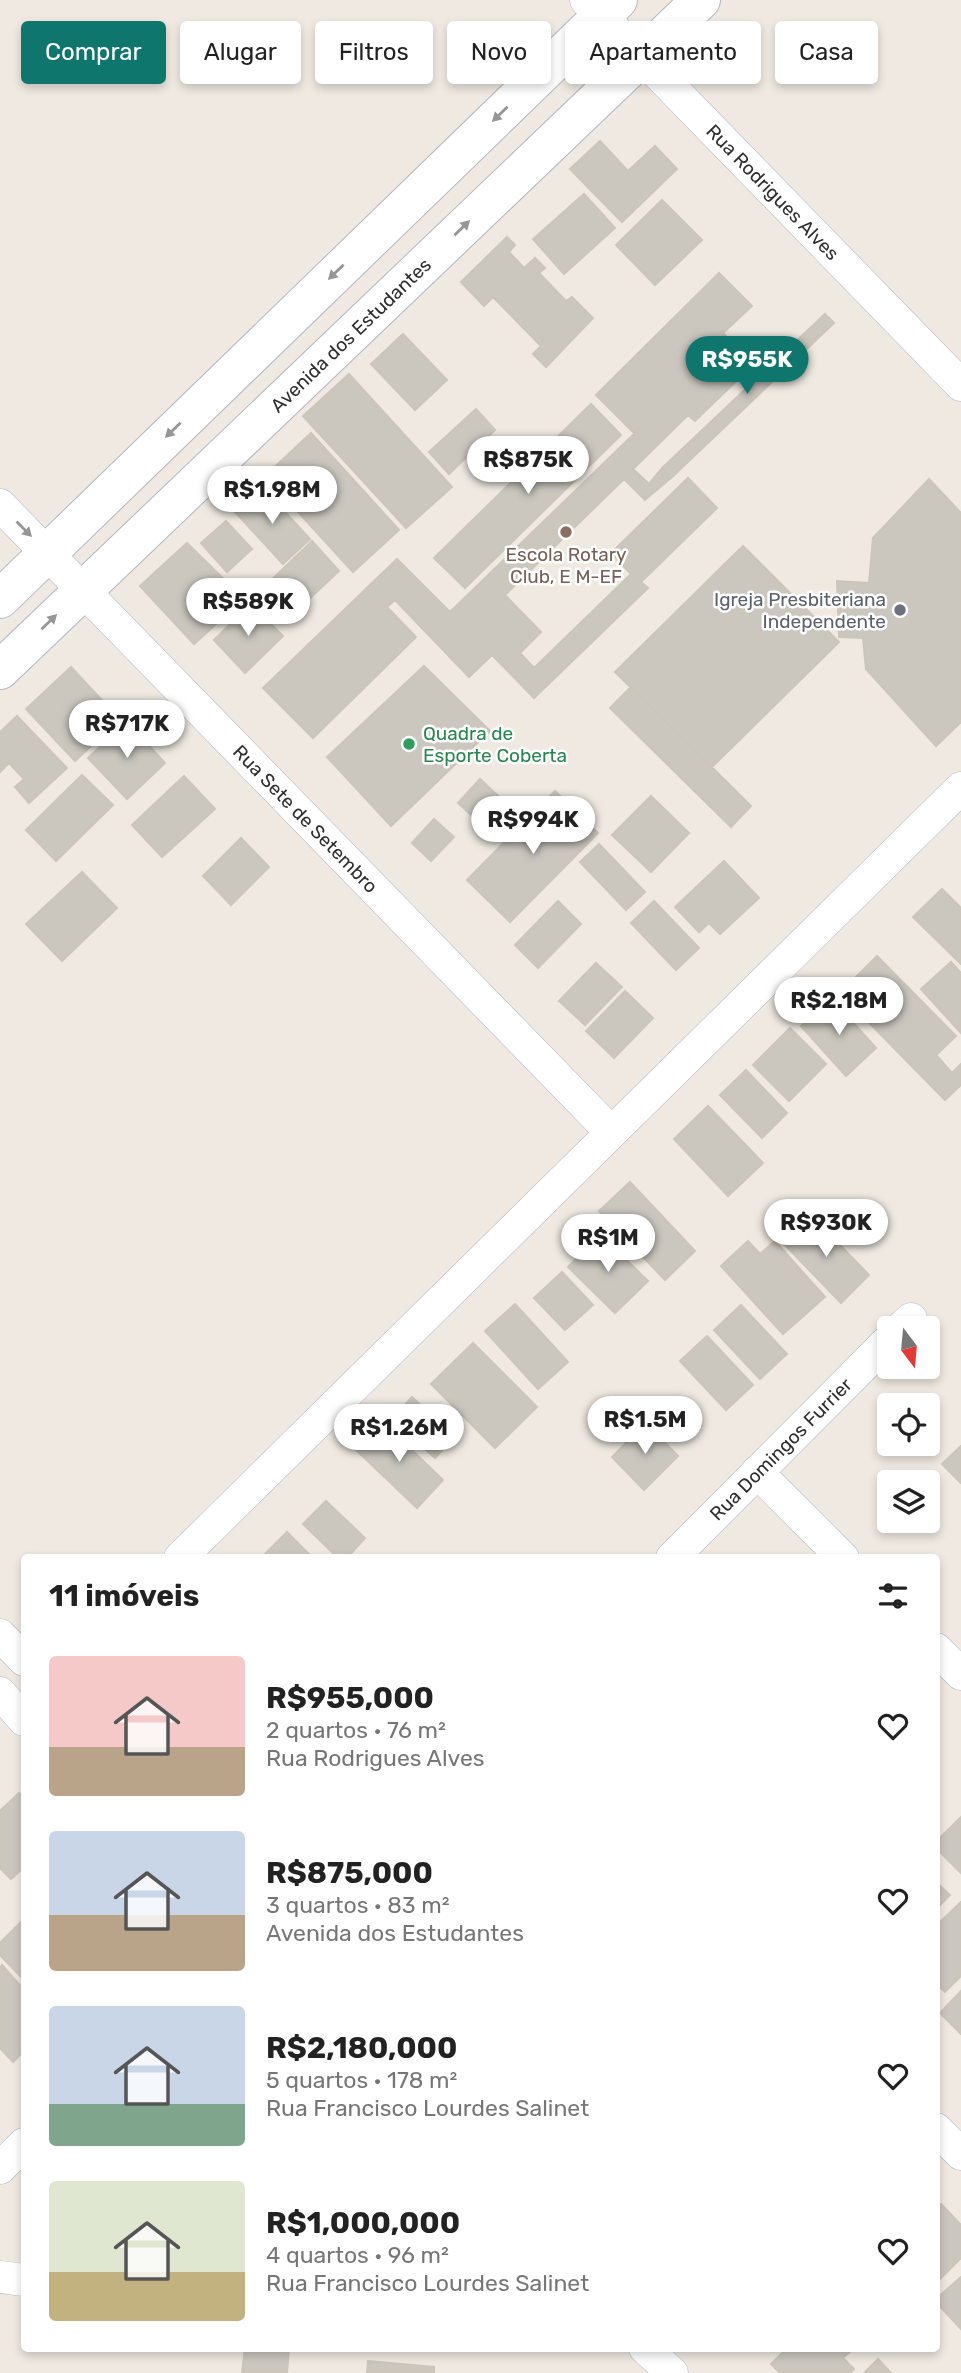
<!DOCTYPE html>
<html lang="pt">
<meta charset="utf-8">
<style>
body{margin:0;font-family:Rubik,sans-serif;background:#f2f2f2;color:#222;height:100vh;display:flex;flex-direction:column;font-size:26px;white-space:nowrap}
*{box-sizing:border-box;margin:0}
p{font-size:23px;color:#767676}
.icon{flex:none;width:38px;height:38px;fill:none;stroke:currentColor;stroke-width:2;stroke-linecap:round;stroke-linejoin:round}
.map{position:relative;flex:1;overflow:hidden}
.details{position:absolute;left:21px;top:1554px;width:919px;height:798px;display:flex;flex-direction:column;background:#fff;border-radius:7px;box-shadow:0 4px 10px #0003}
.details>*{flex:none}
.top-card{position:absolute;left:21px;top:21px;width:920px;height:63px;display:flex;gap:14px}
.needle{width:46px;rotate:164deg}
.controls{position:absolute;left:877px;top:1316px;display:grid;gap:14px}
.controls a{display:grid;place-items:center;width:63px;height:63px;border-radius:7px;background:#fff;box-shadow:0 4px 10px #0003;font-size:35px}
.price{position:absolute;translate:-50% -60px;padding:0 16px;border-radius:24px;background:#fff;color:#222;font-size:23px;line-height:46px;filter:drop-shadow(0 2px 4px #0008)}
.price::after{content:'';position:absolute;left:50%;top:42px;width:21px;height:16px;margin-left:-10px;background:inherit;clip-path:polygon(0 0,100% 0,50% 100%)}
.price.current{background:#0f766e;color:#fff}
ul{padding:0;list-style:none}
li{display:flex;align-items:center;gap:21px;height:175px;padding:0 28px}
li span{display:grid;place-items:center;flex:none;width:196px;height:140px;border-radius:7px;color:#555}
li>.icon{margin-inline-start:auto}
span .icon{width:84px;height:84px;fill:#fffc;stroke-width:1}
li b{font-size:30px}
h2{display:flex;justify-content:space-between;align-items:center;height:84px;padding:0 28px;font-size:30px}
.tag{padding:0 24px;border-radius:7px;background:#fff;box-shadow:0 4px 10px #0003;font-size:24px;line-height:63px}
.tag.current{background:#0f766e;color:#fff}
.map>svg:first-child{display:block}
.building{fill:#cbc7bf;stroke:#cbc5ba;stroke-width:2}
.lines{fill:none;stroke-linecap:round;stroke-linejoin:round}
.street-casing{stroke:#b4b7c1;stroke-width:33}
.secondary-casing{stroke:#b4b7c1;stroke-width:40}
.street{stroke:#fff;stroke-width:32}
.secondary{stroke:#fff;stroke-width:38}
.oneway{fill:#969696}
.education-dot{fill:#8d6e63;stroke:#fff;stroke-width:2.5}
.worship-dot{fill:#6b7280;stroke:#fff;stroke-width:2.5}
.leisure-dot{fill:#2e9e5b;stroke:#fff;stroke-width:2.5}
.labels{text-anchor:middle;stroke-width:5;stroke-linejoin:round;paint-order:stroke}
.street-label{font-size:19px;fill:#2e2e2e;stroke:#fff}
.education-label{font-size:19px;fill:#785e54;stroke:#fff}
.worship-label{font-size:19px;fill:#5b616d;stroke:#fff;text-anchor:end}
.leisure-label{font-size:19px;fill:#27864d;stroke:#fff;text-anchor:start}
</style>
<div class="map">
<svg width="961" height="2373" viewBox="0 0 961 2373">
<rect width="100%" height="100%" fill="#efe9e1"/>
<!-- building -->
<path class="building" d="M600,141L628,171L655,146L677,169L622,222L570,169Z
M584,194L615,228L564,274L533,239Z
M662,200L702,240L655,285L616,245Z
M507,237L515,245L509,252L524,268L535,258L545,268L539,273L566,301L572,297L593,318L546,367L533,354L541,346L493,297L484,306L461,282Z
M719,273L752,306L723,333L754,364L695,421L688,415L633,469L649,484L662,468L671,478L645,500L624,479L505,595L541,632L520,653L534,668L631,574L611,553L688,478L717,508L641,582L648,588L534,698L492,655L469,677L395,600L387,607L416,637L313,738L263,688L397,559L450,612L668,401L634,433L596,395Z
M825,314L834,323L671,478L662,468Z
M403,334L447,380L415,410L371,364Z
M349,374L452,487L406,528L303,416Z
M591,404L621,435L465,588L434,558Z
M476,409L495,430L449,474L429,452Z
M311,433L399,530L353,572L265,476Z
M929,479L961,513V722L936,746L866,669L863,638L839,637L837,581L869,583L873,538Z
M262,487L310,539L283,564L235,512Z
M226,521L252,549L227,572L201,543Z
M312,541L339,571L292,615L265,586Z
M187,543L244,599L194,644L140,586Z
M743,546L839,642L712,767L615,672Z
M251,604L283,636L245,673L214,640Z
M424,666L490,731L391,826L327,757Z
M71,667L111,710L83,736L92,745L75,761L26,709Z
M631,687L751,806L731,827L610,708Z
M17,716L67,768L29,803L15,787L24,779L9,763L0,772V732Z
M127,722L165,763L127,799L88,758Z
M82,775L113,805L56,861L26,830Z
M184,776L215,809L162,857L132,825Z
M480,779L507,804L485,828L458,803Z
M555,791L598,833L510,922L467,880Z
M651,796L689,833L651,872L612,835Z
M434,819L454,837L431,861L412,843Z
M241,838L269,867L231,905L203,876Z
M599,844L645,892L626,910L580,862Z
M724,861L759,898L720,934L709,923L699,932L675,907Z
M82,872L117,908L62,961L26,924Z
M942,889L961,908V964L913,917Z
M558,901L581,924L538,968L515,945Z
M654,901L699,948L676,970L631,923Z
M877,956L956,1036L936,1055L952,1073L961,1064V1085L945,1100L840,993Z
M951,962L961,973L960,1032L921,989Z
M596,963L622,987L585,1025L559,1001Z
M625,991L653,1018L614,1058L586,1031Z
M832,999L876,1048L846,1076L801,1026Z
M790,1028L826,1064L789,1101L753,1065Z
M746,1070L787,1113L762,1138L720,1095Z
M708,1106L763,1163L728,1196L674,1139Z
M630,1182L695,1251L665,1280L599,1211Z
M812,1216L869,1275L841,1303L783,1243Z
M600,1234L648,1281L615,1313L568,1267Z
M748,1241L760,1254L775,1241L825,1297L783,1334L721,1266Z
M562,1272L593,1305L565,1330L534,1298Z
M515,1304L568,1362L538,1389L485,1331Z
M741,1305L787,1354L760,1379L714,1330Z
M707,1336L753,1385L726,1410L680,1361Z
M473,1343L537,1407L495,1448L431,1384Z
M412,1397L455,1436L435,1458L392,1419Z
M382,1421L443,1480L417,1508L355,1449Z
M646,1423L678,1456L644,1490L612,1457Z
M961,1446V1483L942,1464Z
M326,1501L365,1538L347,1558H338L303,1524Z
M287,1532L313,1558H261Z
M19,1793L24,1799V1867L11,1879L0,1868V1811Z
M961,1817V1873L936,1848V1842Z
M936,1882L950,1895L936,1909Z
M961,1902V1976L945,1992L936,1984V1926Z
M24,1919V1980L0,1955V1943Z
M2,1965L24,1990V2051L13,2062L0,2048V1968Z
M961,1991V2034L940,2013Z
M941,2204L961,2225V2258L936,2283V2208Z
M961,2277V2329L936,2302V2299Z
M245,2348H289L287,2373H242Z
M787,2348H854L843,2358L854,2369L850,2373H780L771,2364Z
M878,2359L891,2373H864Z
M368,2361L434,2367V2373H367Z"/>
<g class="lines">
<defs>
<g id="street">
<path id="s1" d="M586,0L961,385"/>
<path id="s2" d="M0,505L611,1132"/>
<path d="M901,1328L911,1319"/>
<path d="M757,1472L843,1558"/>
<path d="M180,1558L961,788"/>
<path id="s3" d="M672,1558L889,1340"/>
<path d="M0,1635L24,1660"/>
<path d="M936,1649L961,1674"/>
<path d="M0,1693L24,1720"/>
<path d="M936,2129L961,2154"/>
<path d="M0,2168L24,2144"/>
<path d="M0,2277L24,2280"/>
<path d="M645,2348L672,2373"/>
</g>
<g id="secondary">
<path d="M0,599L618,0"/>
<path id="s4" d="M0,670L701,0"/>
</g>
</defs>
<!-- street casing -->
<use href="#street" class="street-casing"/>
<!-- secondary casing -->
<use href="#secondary" class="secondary-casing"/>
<!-- street -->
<use href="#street" class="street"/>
<!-- secondary -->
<use href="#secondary" class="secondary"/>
</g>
<!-- one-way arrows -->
<defs><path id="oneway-solid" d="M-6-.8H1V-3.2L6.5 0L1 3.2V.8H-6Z" transform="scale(1.75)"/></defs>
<g class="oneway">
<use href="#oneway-solid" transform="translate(500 114) rotate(136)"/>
<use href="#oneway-solid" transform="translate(462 228) rotate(-44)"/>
<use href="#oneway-solid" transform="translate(336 272) rotate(136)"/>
<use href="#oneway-solid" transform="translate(173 430) rotate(136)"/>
<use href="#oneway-solid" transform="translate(24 529) rotate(45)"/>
<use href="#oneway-solid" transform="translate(49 622) rotate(-44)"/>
</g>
<!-- markers -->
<circle class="education-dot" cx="566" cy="532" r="7"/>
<circle class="worship-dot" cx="900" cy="610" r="7"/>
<circle class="leisure-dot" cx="409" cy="744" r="7"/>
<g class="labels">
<!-- street labels -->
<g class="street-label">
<text dy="7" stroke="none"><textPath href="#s1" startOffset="268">Rua Rodrigues Alves</textPath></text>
<text dy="7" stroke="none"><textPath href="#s4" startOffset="485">Avenida dos Estudantes</textPath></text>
<text dy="7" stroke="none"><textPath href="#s2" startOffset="438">Rua Sete de Setembro</textPath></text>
<text dy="7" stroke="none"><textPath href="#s3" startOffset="154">Rua Domingos Furrier</textPath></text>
</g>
<!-- education labels -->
<g class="education-label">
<text x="566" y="561">Escola Rotary<tspan x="566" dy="22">Club, E M-EF</tspan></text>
</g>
<!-- worship labels -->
<g class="worship-label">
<text x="886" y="606">Igreja Presbiteriana<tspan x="886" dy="22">Independente</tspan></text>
</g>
<!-- leisure labels -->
<g class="leisure-label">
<text x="423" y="740">Quadra de<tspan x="423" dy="22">Esporte Coberta</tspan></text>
</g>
</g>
</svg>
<div class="controls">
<a><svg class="needle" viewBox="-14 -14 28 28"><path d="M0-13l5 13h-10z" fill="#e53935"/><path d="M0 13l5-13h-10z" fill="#767676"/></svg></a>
<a><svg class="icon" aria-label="locate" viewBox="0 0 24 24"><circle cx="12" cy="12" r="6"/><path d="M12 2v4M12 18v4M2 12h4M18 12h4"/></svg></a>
<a><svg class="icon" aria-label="layers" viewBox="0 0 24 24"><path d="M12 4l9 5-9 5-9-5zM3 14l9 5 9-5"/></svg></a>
</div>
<b class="price current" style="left:747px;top:396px">R$955K</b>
<b class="price" style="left:528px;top:496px">R$875K</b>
<b class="price" style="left:272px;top:526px">R$1.98M</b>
<b class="price" style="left:248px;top:638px">R$589K</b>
<b class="price" style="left:127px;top:760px">R$717K</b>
<b class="price" style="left:533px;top:856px">R$994K</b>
<b class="price" style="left:839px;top:1037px">R$2.18M</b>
<b class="price" style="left:826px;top:1259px">R$930K</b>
<b class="price" style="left:608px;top:1274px">R$1M</b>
<b class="price" style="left:645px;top:1456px">R$1.5M</b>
<b class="price" style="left:399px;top:1464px">R$1.26M</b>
<div class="top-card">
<a class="tag current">Comprar</a>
<a class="tag">Alugar</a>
<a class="tag">Filtros</a>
<a class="tag">Novo</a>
<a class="tag">Apartamento</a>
<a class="tag">Casa</a>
</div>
<section class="details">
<h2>11 imóveis<svg class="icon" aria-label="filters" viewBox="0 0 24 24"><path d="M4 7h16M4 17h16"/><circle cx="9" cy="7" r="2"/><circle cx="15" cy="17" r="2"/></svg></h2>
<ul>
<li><span style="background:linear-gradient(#f6c9c9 65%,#b9a48a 0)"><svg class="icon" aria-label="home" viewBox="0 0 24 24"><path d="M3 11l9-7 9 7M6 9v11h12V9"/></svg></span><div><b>R$955,000</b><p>2 quartos · 76 m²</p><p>Rua Rodrigues Alves</p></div><svg class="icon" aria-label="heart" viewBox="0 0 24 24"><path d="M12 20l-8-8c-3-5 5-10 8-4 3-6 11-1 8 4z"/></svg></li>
<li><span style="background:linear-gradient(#c9d6e8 60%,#b9a48a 0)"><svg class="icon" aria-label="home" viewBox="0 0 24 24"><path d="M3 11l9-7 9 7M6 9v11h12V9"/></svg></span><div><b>R$875,000</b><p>3 quartos · 83 m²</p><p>Avenida dos Estudantes</p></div><svg class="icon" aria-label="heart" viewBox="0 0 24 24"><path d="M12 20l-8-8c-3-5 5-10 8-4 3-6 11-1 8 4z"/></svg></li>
<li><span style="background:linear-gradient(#c9d6e8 70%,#7fa58c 0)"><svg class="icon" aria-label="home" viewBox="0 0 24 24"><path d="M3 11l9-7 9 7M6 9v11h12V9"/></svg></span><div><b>R$2,180,000</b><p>5 quartos · 178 m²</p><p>Rua Francisco Lourdes Salinet</p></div><svg class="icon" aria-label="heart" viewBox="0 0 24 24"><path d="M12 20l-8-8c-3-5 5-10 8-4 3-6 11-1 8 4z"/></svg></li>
<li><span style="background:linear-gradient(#dfe7d0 65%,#c2b280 0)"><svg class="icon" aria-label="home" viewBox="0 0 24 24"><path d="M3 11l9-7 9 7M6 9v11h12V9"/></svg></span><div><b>R$1,000,000</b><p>4 quartos · 96 m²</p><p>Rua Francisco Lourdes Salinet</p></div><svg class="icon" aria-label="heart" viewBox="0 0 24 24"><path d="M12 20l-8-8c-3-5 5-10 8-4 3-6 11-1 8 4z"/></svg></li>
</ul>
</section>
</div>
